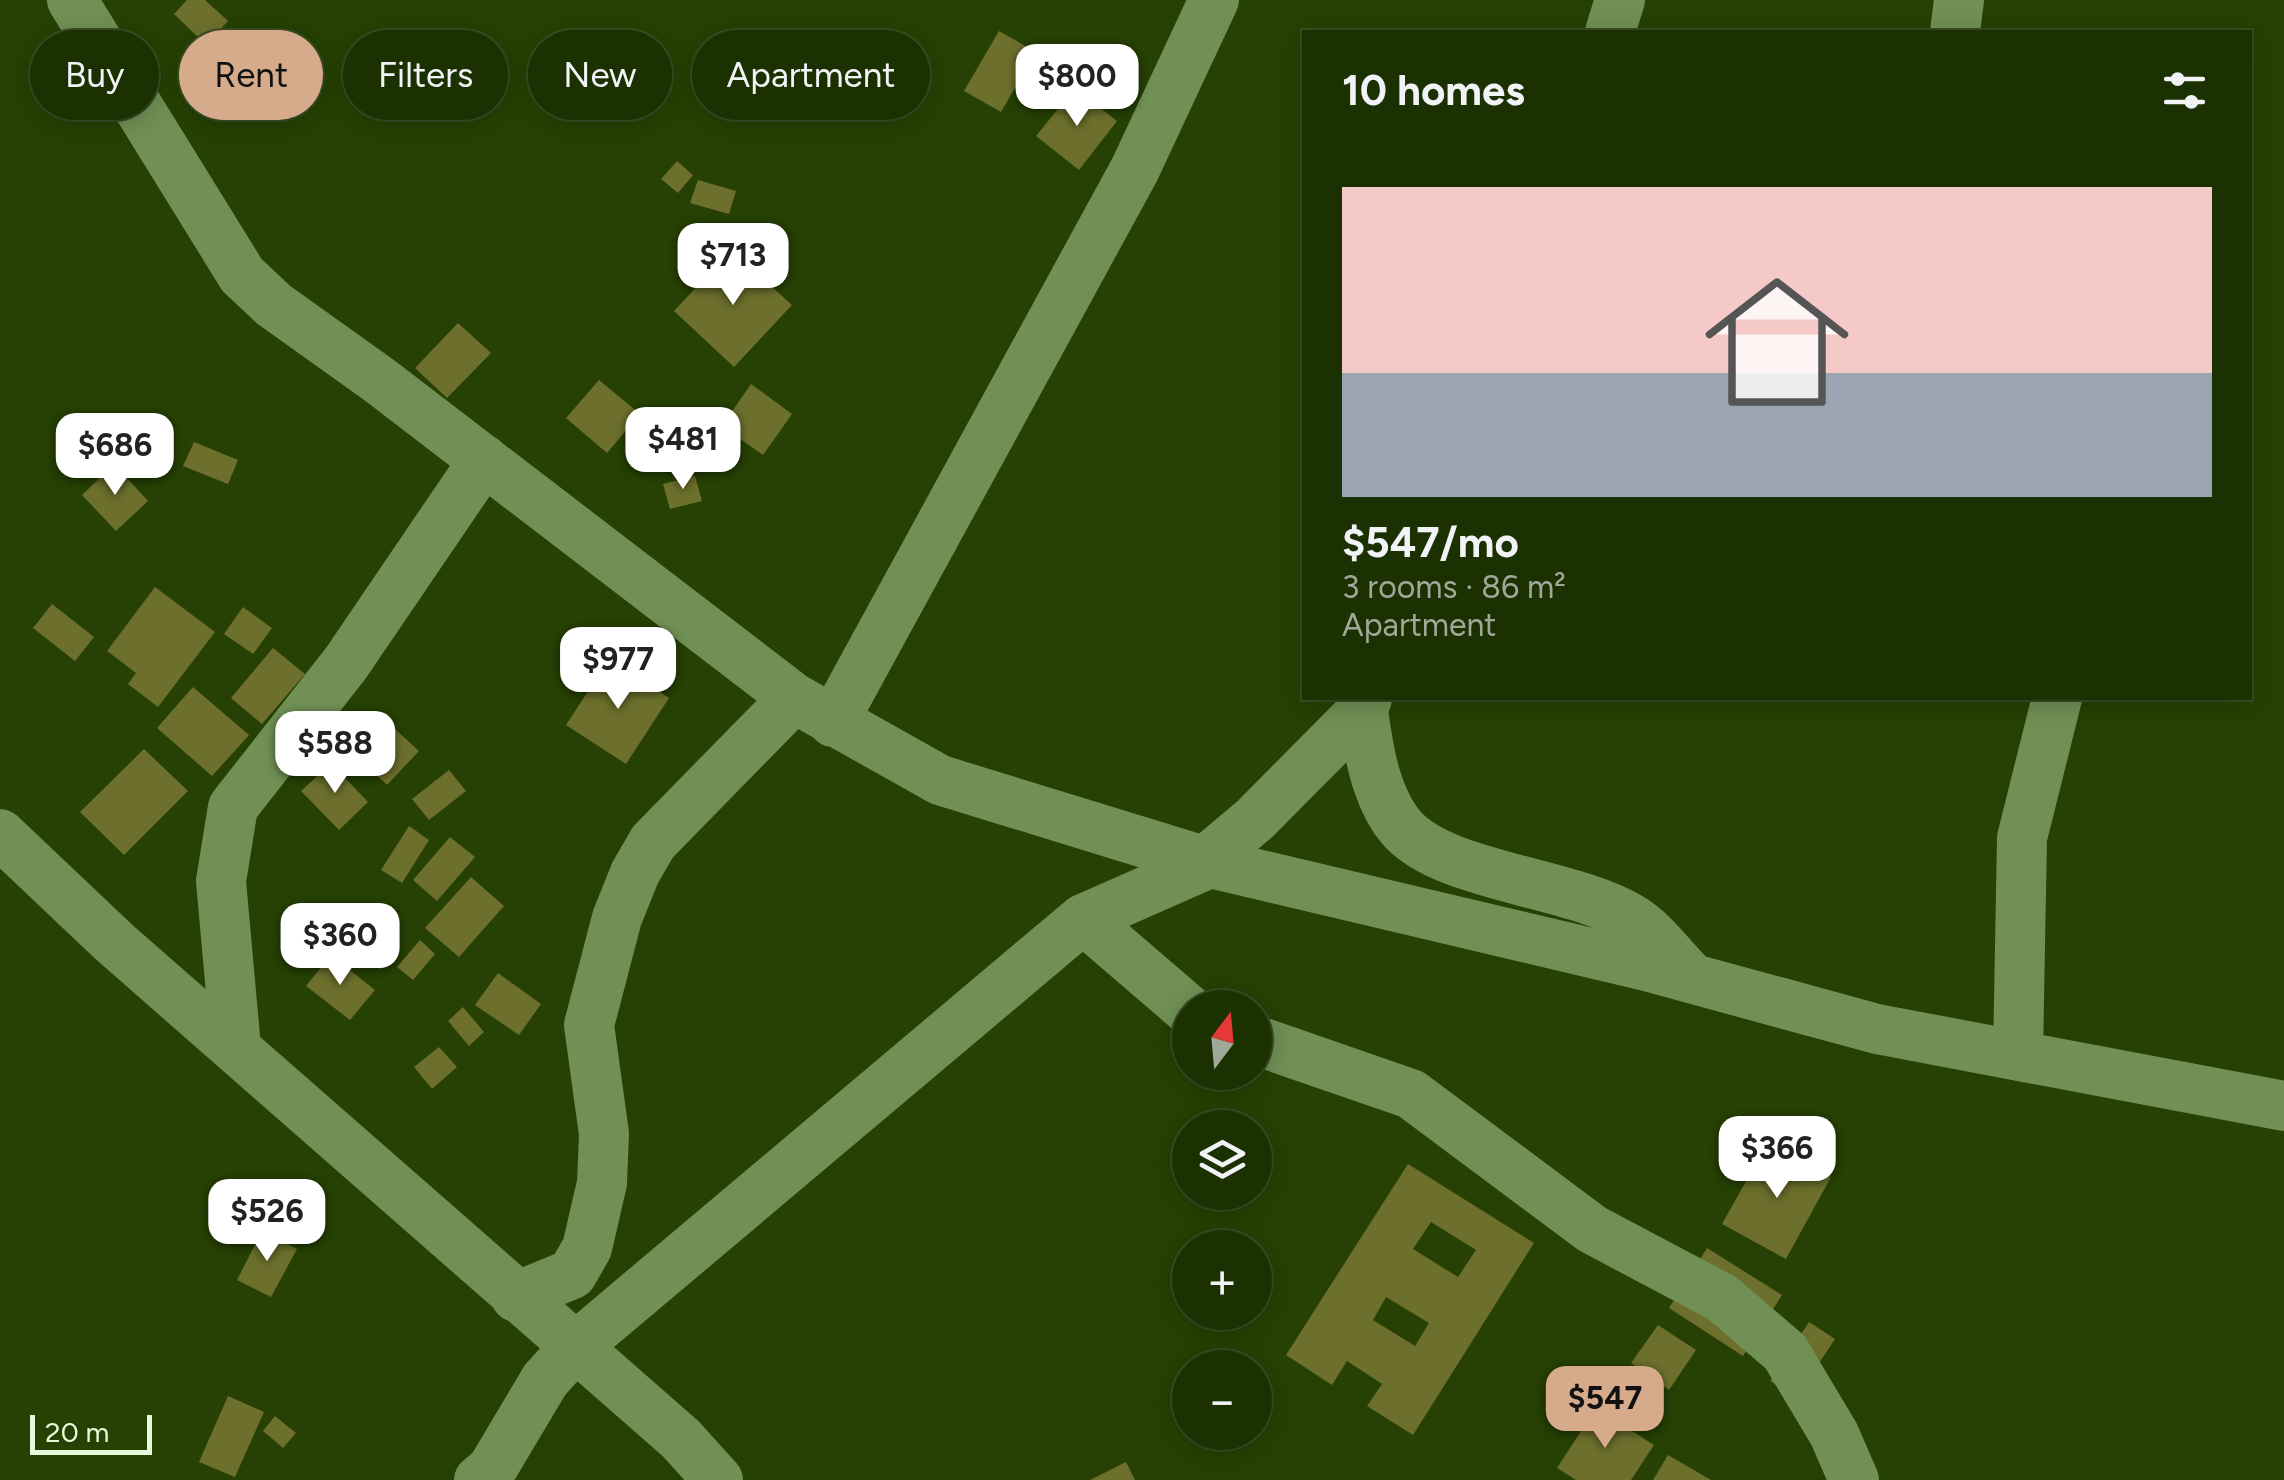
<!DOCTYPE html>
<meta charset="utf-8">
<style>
body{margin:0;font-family:Figtree,sans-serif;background:#293d11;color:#f1f3f6;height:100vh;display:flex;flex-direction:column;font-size:38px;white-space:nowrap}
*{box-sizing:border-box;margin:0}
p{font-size:32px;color:#a0a999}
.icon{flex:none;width:55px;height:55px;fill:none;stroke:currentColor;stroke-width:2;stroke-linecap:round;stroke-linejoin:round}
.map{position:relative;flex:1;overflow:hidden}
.side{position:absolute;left:1302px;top:30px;width:950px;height:670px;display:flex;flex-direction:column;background:#1c3102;border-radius:0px;box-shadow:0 5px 25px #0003,0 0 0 2px #3a4c24}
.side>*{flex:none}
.hud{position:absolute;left:30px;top:30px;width:950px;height:90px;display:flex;gap:20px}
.needle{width:65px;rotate:16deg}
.buttons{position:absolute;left:1172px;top:990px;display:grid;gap:20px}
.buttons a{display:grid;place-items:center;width:100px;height:100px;border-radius:50%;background:#1c3102;box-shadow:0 5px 25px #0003,0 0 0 2px #3a4c24;font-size:50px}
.scale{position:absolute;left:30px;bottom:25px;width:122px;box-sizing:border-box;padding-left:10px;border:5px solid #e7f9da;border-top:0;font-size:28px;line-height:35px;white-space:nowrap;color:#e7f9da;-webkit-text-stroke:8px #264103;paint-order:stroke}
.price{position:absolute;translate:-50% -85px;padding:0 22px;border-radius:20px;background:#fff;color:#222;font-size:32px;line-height:65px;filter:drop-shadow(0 2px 5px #0008)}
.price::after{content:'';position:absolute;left:50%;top:60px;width:30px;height:22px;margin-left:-15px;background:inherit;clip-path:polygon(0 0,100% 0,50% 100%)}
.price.current{background:#d6ab8b;color:#111}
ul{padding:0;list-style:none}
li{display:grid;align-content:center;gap:20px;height:530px;padding:0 40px}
li span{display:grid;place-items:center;height:310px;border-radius:0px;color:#555}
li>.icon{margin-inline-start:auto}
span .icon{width:180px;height:180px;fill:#fffc;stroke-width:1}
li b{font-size:42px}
h2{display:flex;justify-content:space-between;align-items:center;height:120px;padding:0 40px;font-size:42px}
.chip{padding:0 35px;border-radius:45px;background:#1c3102;box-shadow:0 5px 25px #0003,0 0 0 2px #3a4c24;font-size:35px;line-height:90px}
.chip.current{background:#d6ab8b;color:#111}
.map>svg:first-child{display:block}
.building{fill:#6d702c;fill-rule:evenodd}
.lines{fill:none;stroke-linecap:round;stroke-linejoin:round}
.minor{stroke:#709055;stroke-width:50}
</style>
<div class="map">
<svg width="2284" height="1480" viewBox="0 0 2284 1480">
<rect width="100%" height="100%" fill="#264103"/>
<!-- building -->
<path class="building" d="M187,0H205L228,21L206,45L174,14Z
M999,31L1036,52L1001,112L964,91Z
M884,32L912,55L892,79L864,55Z
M792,49L821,77L799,99L770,71Z
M855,66L875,84L842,120L822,101Z
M1075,88L1117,121L1079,170L1036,136Z
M677,161L693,175L678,193L661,179Z
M698,180L736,191L729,214L690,203Z
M731,250L792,305L734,367L674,311Z
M458,323L491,353L447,398L415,368Z
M599,380L640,414L607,453L566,418Z
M751,384L792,414L763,455L722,426Z
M194,442L238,460L228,484L183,466Z
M114,464L148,501L116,531L82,495Z
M695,476L702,501L670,509L663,484Z
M155,587L215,632L158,707L128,684L136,673L107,651Z
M52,604L94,637L75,661L33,628Z
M243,607L272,628L253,654L224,634Z
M273,648L305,674L262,724L231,698Z
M609,659L669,698L626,764L566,725Z
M193,687L249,735L212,776L157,728Z
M382,717L419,751L387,785L351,751Z
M144,749L188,791L124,855L80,812Z
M331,763L368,802L339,830L301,791Z
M449,770L466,791L429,820L412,799Z
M409,826L429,840L402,883L381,870Z
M450,837L475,857L437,901L413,880Z
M471,877L504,906L459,957L425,928Z
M366,910L399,922L381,969L348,957Z
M420,940L435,954L413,980L397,967Z
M331,955L375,990L350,1020L306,986Z
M498,973L541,1004L519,1035L475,1005Z
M463,1007L484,1032L469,1046L448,1021Z
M439,1047L457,1067L432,1089L414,1067Z
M1768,1142L1831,1177L1786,1259L1722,1224Z
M1408,1164L1534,1243L1413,1435L1367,1406L1382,1384L1347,1361L1332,1385L1286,1355ZM1431,1222L1476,1250L1458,1277L1413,1249ZM1386,1297L1429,1323L1415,1346L1373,1320Z
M262,1231L297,1249L271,1297L237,1280Z
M1707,1248L1782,1295L1743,1356L1669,1308Z
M1809,1322L1835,1339L1796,1398L1770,1381Z
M1658,1325L1696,1350L1669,1390L1631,1363Z
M228,1396L264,1412L235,1477L199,1462Z
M1596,1408L1654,1445L1631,1480H1576L1557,1468Z
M275,1416L296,1433L283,1448L263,1431Z
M1668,1455L1711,1480H1653Z
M1126,1462L1135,1480H1090Z"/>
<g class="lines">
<!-- minor -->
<path class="minor" d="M72,0L242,275L274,305L379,380L794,698L940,780L1210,863L1646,966L1877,1029L2284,1106
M1610,32L1620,0
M1955,32L1959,0
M1363,710C1368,748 1375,795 1400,826C1441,877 1571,881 1632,919C1654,932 1673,960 1692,978
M833,722L1135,169L1214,0
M0,834L114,942L681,1439L718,1480
M1204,862L1255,819L1363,710L1367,698
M1083,919L1190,1011
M1255,1040L1411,1094L1592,1229L1722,1298L1785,1352L1834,1434L1854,1480
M236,1048L221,881L233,807L346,663L484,460
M2018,1055L2022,838L2057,698
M516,1297L572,1274L587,1248L602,1183L604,1134L589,1025L617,918L635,873L653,842L794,698
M479,1480L492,1469L545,1380L573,1349L1083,919L1210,863"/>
</g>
</svg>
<div class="buttons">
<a><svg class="needle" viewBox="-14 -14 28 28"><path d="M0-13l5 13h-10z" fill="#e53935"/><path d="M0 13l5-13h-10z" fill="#a0a999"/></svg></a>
<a><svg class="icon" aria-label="layers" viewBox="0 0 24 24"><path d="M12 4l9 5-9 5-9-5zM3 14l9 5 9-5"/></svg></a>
<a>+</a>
<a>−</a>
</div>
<div class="scale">20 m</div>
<b class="price" style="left:1077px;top:129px">$800</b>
<b class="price" style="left:733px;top:308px">$713</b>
<b class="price" style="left:683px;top:492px">$481</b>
<b class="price" style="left:115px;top:498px">$686</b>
<b class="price" style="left:618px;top:712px">$977</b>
<b class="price" style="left:335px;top:796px">$588</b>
<b class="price" style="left:340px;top:988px">$360</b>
<b class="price" style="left:1777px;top:1201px">$366</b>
<b class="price" style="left:267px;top:1264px">$526</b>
<b class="price current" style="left:1605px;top:1451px">$547</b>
<div class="hud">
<a class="chip">Buy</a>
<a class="chip current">Rent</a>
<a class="chip">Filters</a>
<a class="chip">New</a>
<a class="chip">Apartment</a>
</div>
<section class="side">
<h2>10 homes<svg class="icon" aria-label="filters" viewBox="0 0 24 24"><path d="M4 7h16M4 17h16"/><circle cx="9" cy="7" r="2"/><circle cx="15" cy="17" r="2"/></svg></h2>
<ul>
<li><span style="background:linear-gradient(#f6c9c9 60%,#9aa5b1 0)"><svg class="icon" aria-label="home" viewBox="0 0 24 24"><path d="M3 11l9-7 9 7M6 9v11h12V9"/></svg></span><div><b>$547/mo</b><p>3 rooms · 86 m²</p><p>Apartment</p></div></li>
</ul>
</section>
</div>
